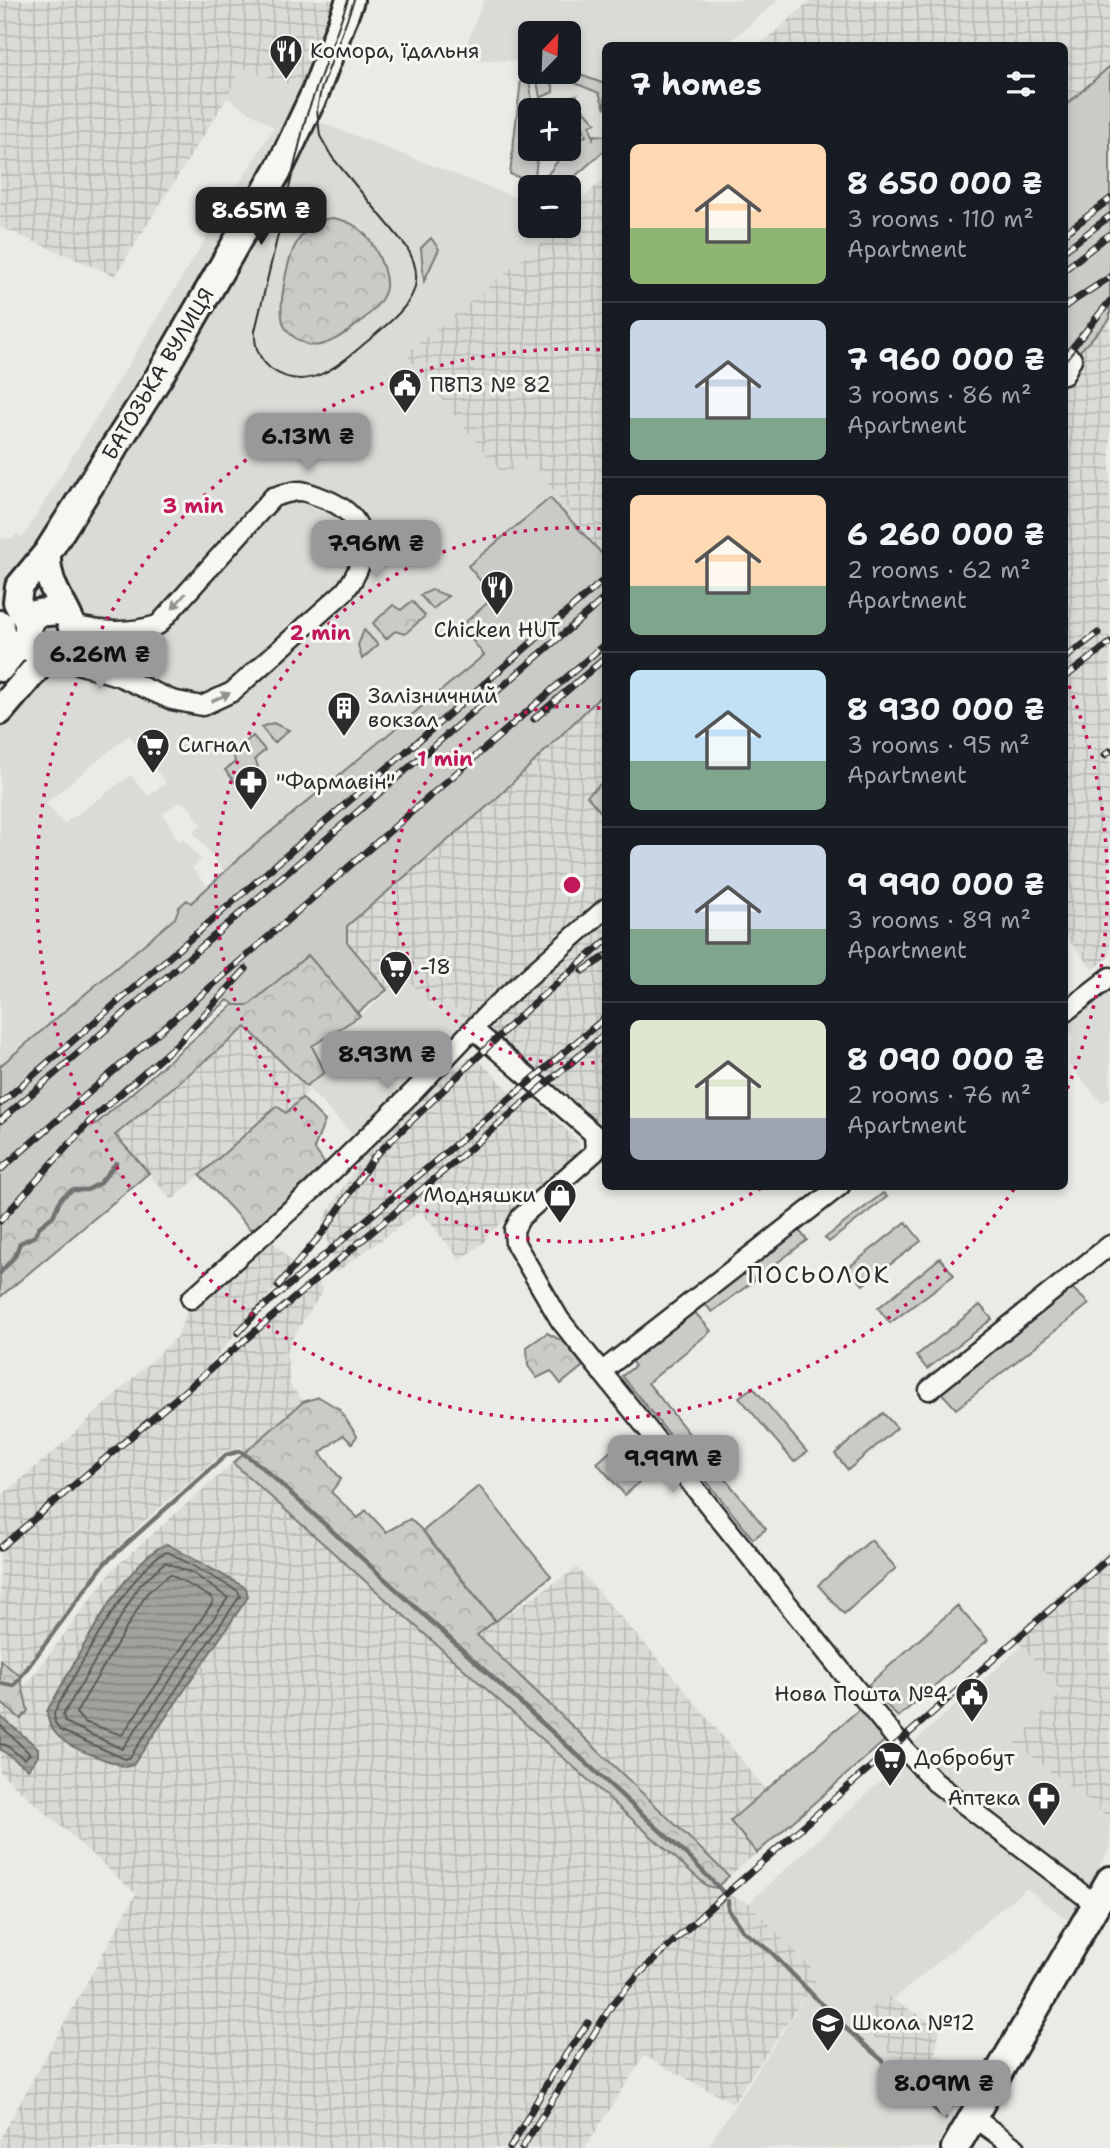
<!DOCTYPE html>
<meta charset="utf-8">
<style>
body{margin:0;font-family:"Shantell Sans",sans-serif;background:#20242c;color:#f1f3f6;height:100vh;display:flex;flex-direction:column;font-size:26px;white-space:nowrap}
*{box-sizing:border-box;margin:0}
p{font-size:23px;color:#9ea1a6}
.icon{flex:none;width:38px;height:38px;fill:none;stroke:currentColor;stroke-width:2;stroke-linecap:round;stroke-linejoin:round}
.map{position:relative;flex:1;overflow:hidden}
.sheet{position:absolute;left:602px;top:42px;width:466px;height:1148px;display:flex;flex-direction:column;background:#171b24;border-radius:10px;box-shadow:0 4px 10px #0003}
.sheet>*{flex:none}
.needle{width:46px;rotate:23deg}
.buttons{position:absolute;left:518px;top:21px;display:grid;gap:14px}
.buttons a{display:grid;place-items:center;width:63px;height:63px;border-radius:10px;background:#171b24;box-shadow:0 4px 10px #0003;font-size:35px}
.price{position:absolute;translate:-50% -60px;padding:0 16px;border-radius:14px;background:#98999b;color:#111;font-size:23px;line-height:46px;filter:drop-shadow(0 2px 4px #0008)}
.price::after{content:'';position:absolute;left:50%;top:42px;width:21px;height:16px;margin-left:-10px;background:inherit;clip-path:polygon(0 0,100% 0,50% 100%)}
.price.active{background:#222;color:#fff}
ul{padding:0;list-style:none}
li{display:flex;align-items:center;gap:21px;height:175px;padding:0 28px}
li+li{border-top:2px solid #363941}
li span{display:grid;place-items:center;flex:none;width:196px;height:140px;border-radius:10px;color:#555}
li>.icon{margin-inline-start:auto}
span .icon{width:84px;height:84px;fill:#fffc;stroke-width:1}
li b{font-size:30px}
h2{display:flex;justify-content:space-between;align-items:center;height:84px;padding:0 28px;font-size:30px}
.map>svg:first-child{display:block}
.built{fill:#dadad6;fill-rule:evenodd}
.industrial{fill:url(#industrial-grid)}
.green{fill:#cacac7;stroke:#7a7a79;stroke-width:2}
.forest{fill:url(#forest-crowns);stroke:#7a7a79;stroke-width:2}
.water{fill:url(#water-rules);stroke:#727270;stroke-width:2}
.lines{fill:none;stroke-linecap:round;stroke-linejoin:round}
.shore{stroke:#5a5a59;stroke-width:2}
.stream{stroke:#727270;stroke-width:4.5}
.street-casing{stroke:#2b2b2b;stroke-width:23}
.secondary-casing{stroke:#2b2b2b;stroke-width:32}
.street{stroke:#f6f6f2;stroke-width:18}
.secondary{stroke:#f6f6f2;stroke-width:26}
.tram{stroke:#2b2b2b;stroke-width:2}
.rail-casing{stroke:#2b2b2b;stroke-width:7}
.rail{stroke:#f6f6f2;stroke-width:4.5;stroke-dasharray:13;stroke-linecap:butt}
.oneway{fill:#90908e}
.ring{fill:none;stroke:#c2185b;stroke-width:3.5;stroke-dasharray:3.5 7}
.labels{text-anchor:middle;stroke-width:6;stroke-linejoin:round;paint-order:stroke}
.poi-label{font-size:21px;fill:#2b2b2b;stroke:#f6f6f2;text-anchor:start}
.street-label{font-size:21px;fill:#2b2b2b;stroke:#f6f6f2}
.quarter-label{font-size:24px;letter-spacing:2px;fill:#2b2b2b;stroke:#f6f6f2}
.centre{fill:#c2185b;stroke:#f6f6f2;stroke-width:3.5}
.ring-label{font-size:21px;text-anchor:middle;font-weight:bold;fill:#c2185b;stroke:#f6f6f2;stroke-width:6;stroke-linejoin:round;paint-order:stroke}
</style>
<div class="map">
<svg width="1110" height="2148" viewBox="0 0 1110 2148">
<defs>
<pattern id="industrial-grid" width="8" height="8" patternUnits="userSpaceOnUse" patternTransform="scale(1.75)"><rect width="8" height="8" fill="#dadad6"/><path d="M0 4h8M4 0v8" fill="none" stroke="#bbbbb8"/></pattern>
<pattern id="forest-crowns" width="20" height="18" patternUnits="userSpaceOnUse" patternTransform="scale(1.75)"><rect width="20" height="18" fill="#cacac7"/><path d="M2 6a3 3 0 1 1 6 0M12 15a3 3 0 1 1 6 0" fill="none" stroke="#aeaeab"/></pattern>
<pattern id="water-rules" width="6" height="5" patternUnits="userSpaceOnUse" patternTransform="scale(1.75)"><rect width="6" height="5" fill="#a1a19e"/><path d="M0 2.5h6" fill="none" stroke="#838381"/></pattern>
</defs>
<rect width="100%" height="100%" fill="#eaeae6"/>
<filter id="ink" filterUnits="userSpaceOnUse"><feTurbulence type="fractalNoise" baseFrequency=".0143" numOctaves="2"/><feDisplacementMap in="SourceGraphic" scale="14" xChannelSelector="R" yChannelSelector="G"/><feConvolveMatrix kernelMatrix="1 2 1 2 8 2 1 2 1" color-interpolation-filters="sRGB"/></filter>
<g filter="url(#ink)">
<!-- built -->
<path class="built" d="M484,0H778L726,45L606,46L605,150L563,187H545L510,174L523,62L461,58ZM530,33H569V72H530ZM530,110H569V149H530Z
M240,68L315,93L301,115L530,203V226H563L503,475L529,457L605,556V563L232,881L193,832L202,825L186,804L179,802L163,814L179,842L183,839L201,860L192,868L209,888L191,904L179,907L175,917L0,1066V696L44,643L0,610V538L13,539L16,534L23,537L274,127L227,98ZM129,735L166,783L148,796L131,775L64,824L46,803Z
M406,977L434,1010L447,1000L473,1029L361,1143L306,1086L325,1072L312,1046L360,1016Z
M1110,985V1098L1102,1103L1069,1064L1073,1037L1064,1021Z
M1022,1646L1062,1692L1015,1743L1110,1819V1848L1068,1920L1026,1888L893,2000L886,1996L914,2083L953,2119L935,2148H707L819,1976L749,1903L909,1755L905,1750Z"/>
<!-- industrial -->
<path class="industrial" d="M0,0H350L315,93L240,68L227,98L115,276L0,227Z
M811,0H1110V66L1064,107V46H759Z
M605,178V557L529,458L503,475L406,354L563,226H569V211Z
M1110,319V956L1093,970L1064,934V368Z
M605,692V780L587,796L605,817V1117L594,1123L588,1121L476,1014L467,1022L447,1000L435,1010L406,977L388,992L347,942V926L496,799Z
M247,1027L309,1091L286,1114L277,1106L172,1200L115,1135Z
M468,1058L479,1060L525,1107L534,1099L580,1143L578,1157L491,1232L482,1244L460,1260L421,1211L335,1273L323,1220L356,1167L383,1135L408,1109Z
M265,1233L295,1265L201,1374L292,1299L319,1283L323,1291L293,1337L286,1353L291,1386L303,1402L246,1451L241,1447L224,1452L141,1524L105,1560L20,1676L0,1660V1497L58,1448L177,1337L191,1299Z
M233,1463L707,1886L749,1903L819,1976L733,2103L644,2056L585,2148H0V2139L136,1894L0,1772V1710L31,1679L113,1569Z
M1110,1549V1819L1015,1743L1062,1692L1013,1636Z
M577,1568L668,1670L766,1790L730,1821L757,1853L729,1876L476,1635Z
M886,1996L940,2027L935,2054L978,2076L953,2119L858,2020Z"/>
<!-- green -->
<path class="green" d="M523,62H527L533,110H530V149H537L538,152L534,183L510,174Z
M1110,66V319L1064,368V107Z
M569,71L605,84V109L599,93L549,72Z
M540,75L553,85V92L540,98L537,80Z
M577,95L569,115V110H554L559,105L555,100Z
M582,108L596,123L590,125L593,138L594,135L605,136V150L563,187L540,185L574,139L586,136L583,127L578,128Z
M431,238L439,249L424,281L421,248Z
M550,498L605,557V692L496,799L347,926V942L387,990L348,1020L249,1015L228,1000C148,1069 61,1137 0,1225V1066L175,918L179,907L187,900L191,903L245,853L484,655L461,626L494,597L468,566Z
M432,590L448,596L433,609L420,595Z
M59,621L62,643L44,647L35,630L37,625Z
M364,630L378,645L362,659L358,645Z
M273,723L289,730L274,743L261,727Z
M253,736L265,750L255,759L258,767L238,786L225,770L235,762L233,752Z
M605,780V817L587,796Z
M401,1036L421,1059L418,1063L395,1037Z
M883,1193L887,1197L829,1242L825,1238Z
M906,1222L921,1241L863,1285L848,1268Z
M797,1228L807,1240L761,1275L751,1265Z
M940,1258L954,1275L890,1323L878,1308Z
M746,1268L755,1280L712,1312L703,1302Z
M1070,1286L1089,1304L956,1409L940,1391Z
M980,1305L992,1319L927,1369L916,1356Z
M693,1310L711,1331L648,1383L766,1529L753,1539L622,1376L635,1366L630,1360Z
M753,1387L807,1452L794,1462L739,1397Z
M883,1413L897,1428L848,1470L835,1454Z
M621,1442L649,1474L625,1495L597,1463Z
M479,1486L551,1576L496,1621L423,1531Z
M871,1540L896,1568L844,1614L818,1585Z
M957,1606L988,1640L898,1717L868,1685Z
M862,1707L888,1738L757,1853L730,1821Z"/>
<!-- forest -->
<path class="forest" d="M333,218C352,221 365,230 374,247C380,258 387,274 386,287C384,307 340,342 320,345C307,348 292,338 285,327C276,312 287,260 296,244C304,230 317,219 333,218Z
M412,601L425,616L405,634L395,631L386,639L373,623L393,605L401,610Z
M308,955L360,1016L312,1046L325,1072L306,1086L246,1027L115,1135L149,1173L0,1297V1225L15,1203L92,1119L96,1124L233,1005H249Z
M302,1098L325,1121L314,1148L325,1164L252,1231L200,1175L277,1106L286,1113Z
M547,1333L564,1342L583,1366L561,1384L551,1371L537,1378L528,1366L527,1347Z
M319,1397L339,1409L357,1436L352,1443L343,1435L320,1453L341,1479L331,1492L358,1518L366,1510L386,1532L410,1519L422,1530L495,1621L477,1635L729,1876L716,1888L707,1886L233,1463L303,1402Z
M0,1660L20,1676L28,1711L21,1719L0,1702Z"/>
<!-- water -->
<path class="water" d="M167,1544L246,1588L248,1597L133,1765L125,1767C96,1755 48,1747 47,1711C72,1670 124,1559 167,1544Z
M0,1716L38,1748V1756L28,1769L0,1749Z"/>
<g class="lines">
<!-- shore -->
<path class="shore" d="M168,1552L238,1591L240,1596L130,1757L125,1759L60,1730L55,1723L54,1713C70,1683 138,1556 168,1552Z
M165,1562L194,1574L228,1598L122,1749L65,1722L63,1715L139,1586Z
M170,1574L212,1598L213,1602L122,1735L84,1722L76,1713L147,1593Z
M0,1725L30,1754L24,1759L6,1745L0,1744"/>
<!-- stream -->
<path class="stream" d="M0,1273L15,1256L20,1243L35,1236L39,1227L53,1216L61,1198L72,1190H87L100,1183L116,1163
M0,1683L14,1686L105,1563L226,1455L240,1451L261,1466L689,1857L722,1891
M728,1901V1909L742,1930L771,1952L841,2024L883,2061
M902,2079L945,2118"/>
<defs>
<path id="street" d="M1064,375L1072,359
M54,657L118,676L172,700L202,706L232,692L345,591C374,553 369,514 320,497C314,495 306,491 300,491C291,491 281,495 273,497L158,625C127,634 104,632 72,625
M1064,1013L1110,977
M473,1029L594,1134L595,1152L521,1217L514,1230L515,1243L560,1320L905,1750L935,1782L1095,1904
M191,1299L313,1190L414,1091L493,1008L606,908
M601,1372L840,1186
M929,1390L1110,1245
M973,2117L1016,2148"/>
<path id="secondary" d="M47,553C45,593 75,612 73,638L61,655C47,660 36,656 28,643V622L38,613L58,611
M28,622L17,602L19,587L47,553L159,377L281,165L315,93L350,0
M0,624L5,660
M0,668L26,636
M0,711L46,657
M955,2148L1110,1880"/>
</defs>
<!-- street casing -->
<use href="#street" class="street-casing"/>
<!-- secondary casing -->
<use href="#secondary" class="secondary-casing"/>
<!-- street -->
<use href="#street" class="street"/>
<!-- secondary -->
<use href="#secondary" class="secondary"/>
<!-- tram -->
<path class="tram" d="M348,0L306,117L255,331C254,346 259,359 271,369C309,396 342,362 370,339C402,312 433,289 406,246L332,157L320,136L317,109L321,90L354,0"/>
<defs>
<path id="rail" d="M1064,234L1110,199
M1064,251L1110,216
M1064,270L1110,234
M1064,307L1110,277
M1064,358L1110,301
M1064,499V498
M1064,659L1098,633
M1064,678L1110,643
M534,719L606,657
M1105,755L1110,751
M583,971L606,956
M0,1104L606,578
M0,1121L606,597
M0,1170L606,643
M0,1221L92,1119L178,1043L246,969
M278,1286L324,1231L374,1157L525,1011L606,941
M238,1333L256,1313L606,1017
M0,1548L606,1033
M510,2148L553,2073L588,2023
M522,2148L612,2005L638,1975L704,1913L1110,1557"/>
</defs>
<!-- rail casing -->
<use href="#rail" class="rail-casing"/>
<!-- rail -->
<use href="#rail" class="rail"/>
</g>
<!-- one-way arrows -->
<defs><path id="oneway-solid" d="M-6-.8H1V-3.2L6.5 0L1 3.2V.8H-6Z" transform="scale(1.75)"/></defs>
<g class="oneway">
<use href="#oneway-solid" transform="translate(179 601) rotate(131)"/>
<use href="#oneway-solid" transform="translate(221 697) rotate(-25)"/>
</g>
</g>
<!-- distance rings -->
<g class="ring">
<path d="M605 1061A179 179 0 1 1 605 709"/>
<path d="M761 1188A357 357 0 1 1 603 529"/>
<path d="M1014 1189A536 536 0 1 1 605 350M1065 676A536 536 0 0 1 1065 1094"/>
</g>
<!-- icons -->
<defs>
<symbol id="restaurant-pin" viewBox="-11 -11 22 30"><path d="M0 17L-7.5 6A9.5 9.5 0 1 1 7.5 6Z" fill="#2b2b2b" stroke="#f6f6f2"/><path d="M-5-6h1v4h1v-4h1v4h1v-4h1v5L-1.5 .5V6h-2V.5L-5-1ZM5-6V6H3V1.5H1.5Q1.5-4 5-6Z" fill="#fff"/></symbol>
<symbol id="civic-pin" viewBox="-11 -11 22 30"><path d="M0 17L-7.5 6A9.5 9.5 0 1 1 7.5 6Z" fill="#2b2b2b" stroke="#f6f6f2"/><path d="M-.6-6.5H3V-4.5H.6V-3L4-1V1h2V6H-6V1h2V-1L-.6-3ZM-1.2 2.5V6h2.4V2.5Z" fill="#fff"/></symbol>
<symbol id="building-pin" viewBox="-11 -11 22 30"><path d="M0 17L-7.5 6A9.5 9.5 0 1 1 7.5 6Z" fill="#2b2b2b" stroke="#f6f6f2"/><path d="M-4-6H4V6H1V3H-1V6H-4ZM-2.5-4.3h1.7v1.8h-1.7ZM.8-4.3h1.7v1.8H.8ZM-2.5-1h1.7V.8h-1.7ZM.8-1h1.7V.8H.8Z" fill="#fff"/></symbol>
<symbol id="supermarket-pin" viewBox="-11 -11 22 30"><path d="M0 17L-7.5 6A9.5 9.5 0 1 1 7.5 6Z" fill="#2b2b2b" stroke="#f6f6f2"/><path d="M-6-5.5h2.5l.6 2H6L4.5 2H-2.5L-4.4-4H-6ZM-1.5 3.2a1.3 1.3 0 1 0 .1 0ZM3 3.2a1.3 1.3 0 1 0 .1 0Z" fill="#fff"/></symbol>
<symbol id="pharmacy-pin" viewBox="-11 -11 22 30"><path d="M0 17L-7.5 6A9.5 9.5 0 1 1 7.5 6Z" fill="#2b2b2b" stroke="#f6f6f2"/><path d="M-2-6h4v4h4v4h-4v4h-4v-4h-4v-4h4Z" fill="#fff"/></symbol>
<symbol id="shop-pin" viewBox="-11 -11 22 30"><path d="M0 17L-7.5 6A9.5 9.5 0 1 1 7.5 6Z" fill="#2b2b2b" stroke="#f6f6f2"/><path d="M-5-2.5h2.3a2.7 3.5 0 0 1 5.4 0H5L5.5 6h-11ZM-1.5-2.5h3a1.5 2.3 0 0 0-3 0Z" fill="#fff"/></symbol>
<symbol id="school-pin" viewBox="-11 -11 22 30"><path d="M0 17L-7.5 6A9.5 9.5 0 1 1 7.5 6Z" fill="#2b2b2b" stroke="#f6f6f2"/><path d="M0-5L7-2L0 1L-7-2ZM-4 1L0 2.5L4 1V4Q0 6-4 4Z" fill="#fff"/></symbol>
</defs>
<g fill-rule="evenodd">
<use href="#restaurant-pin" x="267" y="32" width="38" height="52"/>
<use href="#civic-pin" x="386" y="366" width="38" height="52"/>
<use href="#restaurant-pin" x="478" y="568" width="38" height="52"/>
<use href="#building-pin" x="325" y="689" width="38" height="52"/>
<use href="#supermarket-pin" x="134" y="726" width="38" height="52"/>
<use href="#pharmacy-pin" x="232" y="763" width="38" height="52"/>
<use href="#supermarket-pin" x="377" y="948" width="38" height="52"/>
<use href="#shop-pin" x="541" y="1176" width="38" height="52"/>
<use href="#civic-pin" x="953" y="1675" width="38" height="52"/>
<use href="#supermarket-pin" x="871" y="1739" width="38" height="52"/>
<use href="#pharmacy-pin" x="1025" y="1779" width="38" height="52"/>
<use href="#school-pin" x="809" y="2004" width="38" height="52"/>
</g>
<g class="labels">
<!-- poi labels -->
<g class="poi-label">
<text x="310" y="58">Комора, їдальня</text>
<text x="430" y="392">ПВПЗ № 82</text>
<text x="497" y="637" text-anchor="middle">Chicken HUT</text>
<text x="368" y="703">Залізничний<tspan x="368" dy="24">вокзал</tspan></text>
<text x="178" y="752">Сигнал</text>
<text x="276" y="789">"Фармавін"</text>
<text x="420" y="974">-18</text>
<text x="536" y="1202" text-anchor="end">Модняшки</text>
<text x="948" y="1701" text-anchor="end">Нова Пошта №4</text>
<text x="914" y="1765">Добробут</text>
<text x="1020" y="1805" text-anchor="end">Аптека</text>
<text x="852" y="2030">Школа №12</text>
</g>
<!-- street labels -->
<g class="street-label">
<text transform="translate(158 374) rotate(-59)" y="7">БАТОЗЬКА ВУЛИЦЯ</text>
</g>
<!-- quarter labels -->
<g class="quarter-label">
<text x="819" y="1283">ПОСЬОЛОК</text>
</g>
</g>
<circle cx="572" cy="885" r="10" class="centre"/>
<g class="ring-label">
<text x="193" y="513">3 min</text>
<text x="320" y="640">2 min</text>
<text x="445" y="766">1 min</text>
</g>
</svg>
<div class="buttons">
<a><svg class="needle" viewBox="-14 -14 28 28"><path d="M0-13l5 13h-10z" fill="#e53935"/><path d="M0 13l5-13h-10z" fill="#9ea1a6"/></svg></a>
<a>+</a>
<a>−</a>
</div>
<b class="price active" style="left:261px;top:247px">8.65M ₴</b>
<b class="price" style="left:308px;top:473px">6.13M ₴</b>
<b class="price" style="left:376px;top:580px">7.96M ₴</b>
<b class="price" style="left:100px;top:691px">6.26M ₴</b>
<b class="price" style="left:387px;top:1091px">8.93M ₴</b>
<b class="price" style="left:673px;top:1495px">9.99M ₴</b>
<b class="price" style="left:944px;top:2120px">8.09M ₴</b>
<section class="sheet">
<h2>7 homes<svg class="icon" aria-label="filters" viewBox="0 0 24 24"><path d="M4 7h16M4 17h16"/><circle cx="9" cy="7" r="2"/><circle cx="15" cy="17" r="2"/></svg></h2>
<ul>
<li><span style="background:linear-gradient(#ffd9b3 60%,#8fb573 0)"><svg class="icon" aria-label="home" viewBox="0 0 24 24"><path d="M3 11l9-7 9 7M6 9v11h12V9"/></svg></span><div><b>8 650 000 ₴</b><p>3 rooms · 110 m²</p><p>Apartment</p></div></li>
<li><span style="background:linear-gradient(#c9d6e8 70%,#7fa58c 0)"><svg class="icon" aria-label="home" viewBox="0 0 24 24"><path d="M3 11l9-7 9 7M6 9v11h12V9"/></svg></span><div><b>7 960 000 ₴</b><p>3 rooms · 86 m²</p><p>Apartment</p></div></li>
<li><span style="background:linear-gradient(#ffd9b3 65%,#7fa58c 0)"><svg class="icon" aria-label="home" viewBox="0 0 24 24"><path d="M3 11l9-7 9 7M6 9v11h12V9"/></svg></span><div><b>6 260 000 ₴</b><p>2 rooms · 62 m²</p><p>Apartment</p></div></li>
<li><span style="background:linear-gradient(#bfe0f5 65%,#7fa58c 0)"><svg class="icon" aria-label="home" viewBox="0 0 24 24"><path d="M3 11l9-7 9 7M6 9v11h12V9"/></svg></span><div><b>8 930 000 ₴</b><p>3 rooms · 95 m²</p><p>Apartment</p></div></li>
<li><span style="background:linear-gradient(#c9d6e8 60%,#7fa58c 0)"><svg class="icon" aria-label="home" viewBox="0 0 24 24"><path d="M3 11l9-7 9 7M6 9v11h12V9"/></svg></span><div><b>9 990 000 ₴</b><p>3 rooms · 89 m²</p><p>Apartment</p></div></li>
<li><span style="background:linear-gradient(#dfe7d0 70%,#9aa5b1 0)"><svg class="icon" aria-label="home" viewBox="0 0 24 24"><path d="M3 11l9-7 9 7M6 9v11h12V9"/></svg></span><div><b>8 090 000 ₴</b><p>2 rooms · 76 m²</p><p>Apartment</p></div></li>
</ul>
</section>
</div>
